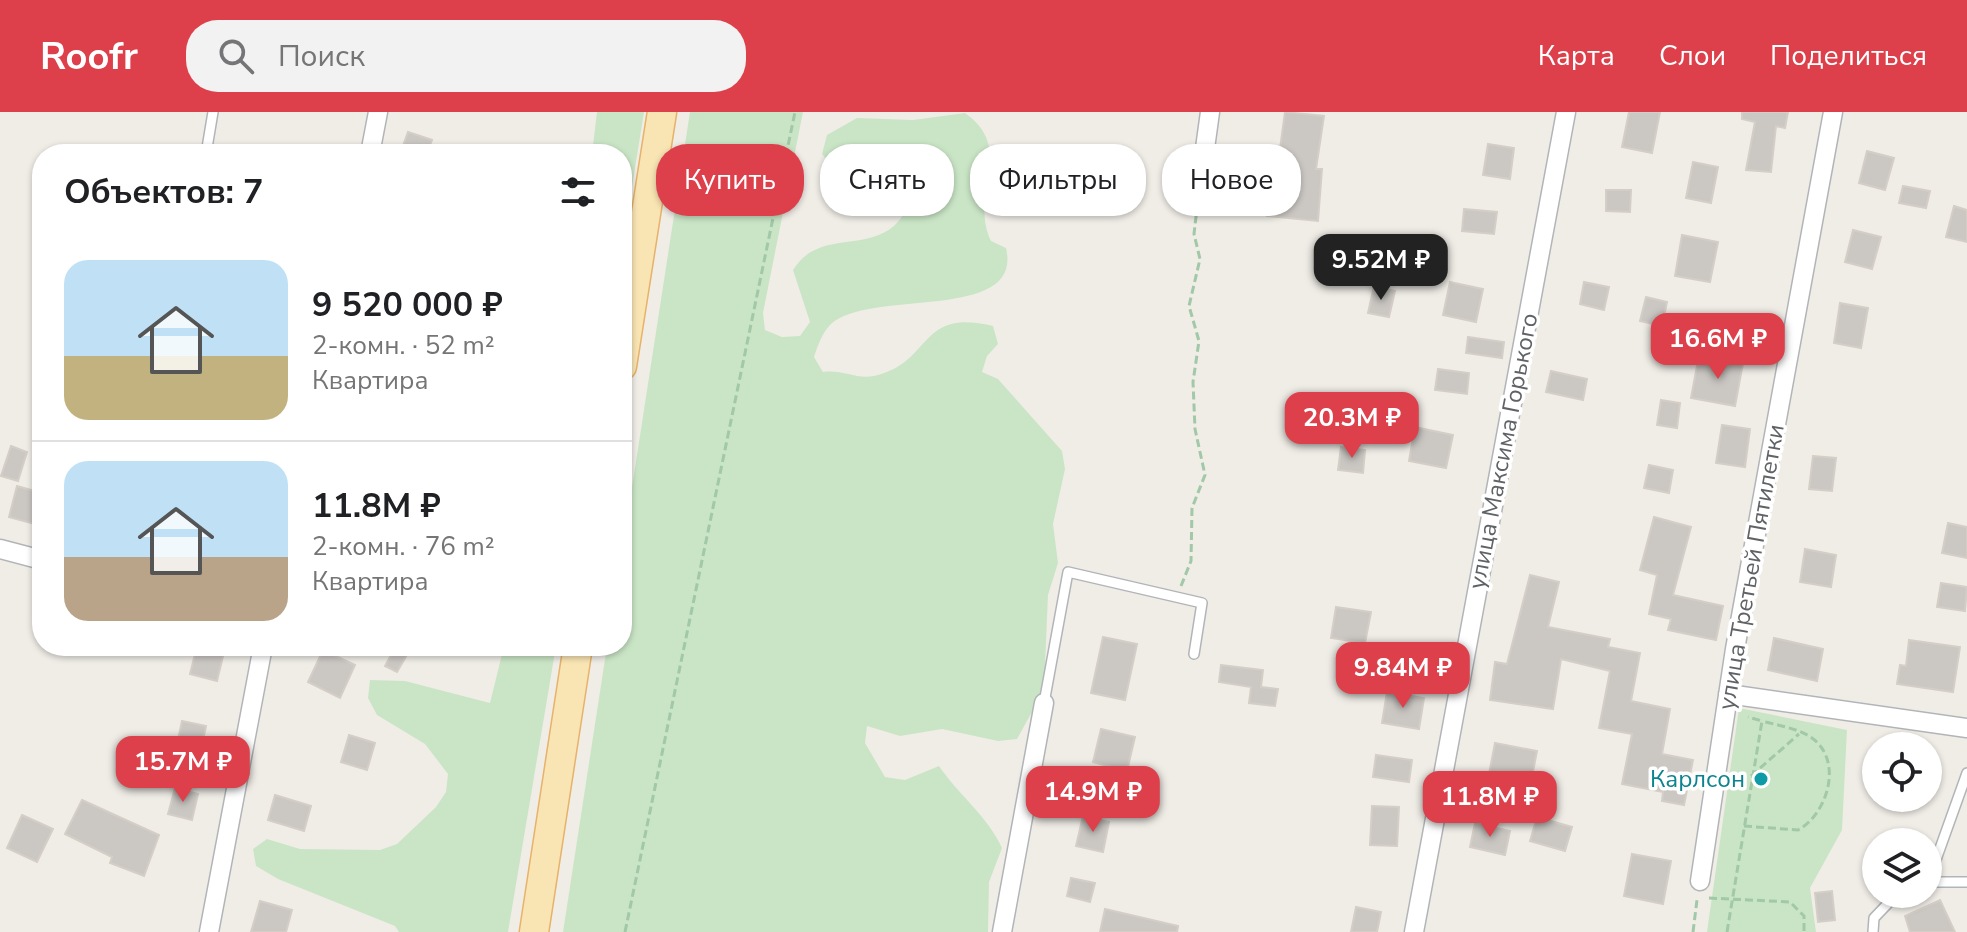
<!DOCTYPE html>
<html lang="ru">
<meta charset="utf-8">
<style>
body{margin:0;font-family:"Nunito Sans",sans-serif;background:#f2f2f2;color:#202124;height:100vh;display:flex;flex-direction:column;font-size:30px;white-space:nowrap}
*{box-sizing:border-box;margin:0}
p{font-size:26px;color:#757577}
.icon{flex:none;width:44px;height:44px;fill:none;stroke:currentColor;stroke-width:2;stroke-linecap:round;stroke-linejoin:round}
.map{position:relative;flex:1;overflow:hidden}
.drawer{position:absolute;left:32px;top:32px;width:600px;height:512px;display:flex;flex-direction:column;background:#fff;border-radius:32px;box-shadow:0 2px 6px #0004}
.drawer>*{flex:none}
.guide{position:absolute;left:656px;top:32px;width:760px;height:72px;display:flex;gap:16px}
.buttons{position:absolute;left:1862px;top:620px;display:grid;gap:16px}
.buttons a{display:grid;place-items:center;width:80px;height:80px;border-radius:50%;background:#fff;box-shadow:0 2px 6px #0004;font-size:40px}
.price{position:absolute;translate:-50% -68px;padding:0 18px;border-radius:16px;background:#dd404a;color:#fff;font-size:26px;line-height:52px;filter:drop-shadow(0 2px 4px #0008)}
.price::after{content:'';position:absolute;left:50%;top:48px;width:24px;height:18px;margin-left:-12px;background:inherit;clip-path:polygon(0 0,100% 0,50% 100%)}
.price.active{background:#222;color:#fff}
ul{padding:0;list-style:none}
li{display:flex;align-items:center;gap:24px;height:200px;padding:0 32px}
li+li{border-top:2px solid #e0e0e0}
li span{display:grid;place-items:center;flex:none;width:224px;height:160px;border-radius:24px;color:#555}
li>.icon{margin-inline-start:auto}
span .icon{width:96px;height:96px;fill:#fffc;stroke-width:1}
li b{font-size:34px}
h2{display:flex;justify-content:space-between;align-items:center;height:96px;padding:0 32px;font-size:34px}
.chip{padding:0 28px;border-radius:32px;background:#fff;box-shadow:0 2px 6px #0004;font-size:28px;line-height:72px}
.chip.active{background:#dd404a;color:#fff}
header{display:flex;align-items:center;gap:48px;box-sizing:border-box;height:112px;padding:0 40px;background:#dd404a;color:#fff}
header strong{font-size:38px}
nav{display:flex;gap:44px;margin-inline-start:auto;font-size:28px}
.search{width:560px;height:72px;background:#f2f2f2;display:flex;align-items:center;gap:20px;box-sizing:border-box;padding:0 28px;border-radius:32px;color:#757577;font-size:30px}
.map>svg:first-child{display:block}
.green{fill:#cae5c6}
.building{fill:#cbc8c4;stroke:#d4cec6;stroke-width:2}
.lines{fill:none;stroke-linecap:round;stroke-linejoin:round}
.lane-casing{stroke:#b2b5b8;stroke-width:12}
.street-casing{stroke:#b2b5b8;stroke-width:21}
.primary-casing{stroke:#e7b269;stroke-width:31}
.path{stroke:#a1c8a7;stroke-width:3;stroke-dasharray:8 4;stroke-linecap:butt}
.lane{stroke:#fff;stroke-width:9}
.street{stroke:#fff;stroke-width:18}
.primary{stroke:#f9e4b3;stroke-width:28}
.culture-dot{fill:#0f9aa8;stroke:#fff;stroke-width:3}
.labels{text-anchor:middle;stroke-width:7;stroke-linejoin:round;paint-order:stroke}
.street-label{font-size:24px;fill:#5f6366;stroke:#fff}
.culture-label{font-size:24px;fill:#0d838f;stroke:#fff;text-anchor:end}
</style>
<header>
<strong>Roofr</strong>
<div class="search"><svg class="icon" aria-label="search" viewBox="0 0 24 24"><circle cx="10" cy="10" r="6"/><path d="M15 15l6 6"/></svg>Поиск</div>
<nav><a>Карта</a><a>Слои</a><a>Поделиться</a></nav>
</header>
<div class="map">
<svg width="1967" height="820" viewBox="0 0 1967 820">
<rect width="100%" height="100%" fill="#f0ede7"/>
<!-- green -->
<path class="green" d="M597,0H644L622,137V42H592Z
M690,0H803L763,201L765,218L782,225L800,224L810,210L793,158C818,119 857,139 890,117C901,110 907,96 912,85L906,67C875,77 841,69 822,42L827,23L857,6L913,8L965,1C1017,38 968,81 991,129L1006,136C1024,211 871,176 831,212C822,221 818,233 814,245L823,260C844,257 858,269 878,263C932,249 919,196 993,214L998,232L987,244L982,260L998,267L1062,339L1065,357L1053,412L1058,451L1048,483L1045,553L1048,571L1017,627L998,629L942,617L900,624L867,614L865,631L885,665L905,668L939,654C958,682 989,706 1002,736L989,770L988,820H563L607,534H622V440Z
M504,534H556L508,820H399L395,814L278,767L256,754L253,737L267,727L300,737L380,738L397,732L436,695L446,680L448,662L425,632L377,603L368,586L370,568L405,569L490,591Z
M1739,596L1847,618L1842,718L1810,776L1816,820H1707Z"/>
<!-- building -->
<path class="building" d="M1285,0L1324,4L1316,57H1322L1318,109L1267,104L1270,65L1276,66Z
M1629,0H1660L1652,41L1622,35Z
M1742,0H1788L1785,16L1776,14L1771,60L1746,58L1755,10L1742,7Z
M408,20L432,28L427,42H400Z
M1488,32L1514,36L1510,67L1483,63Z
M1867,39L1894,46L1885,78L1859,71Z
M1693,50L1718,55L1711,91L1686,86Z
M1903,74L1930,79L1926,96L1899,91Z
M1606,78H1631L1630,100L1606,99Z
M1954,94L1967,98V130L1946,125Z
M1464,97L1497,100L1494,122L1462,119Z
M1853,118L1881,125L1872,157L1845,150Z
M1682,123L1718,130L1710,170L1675,164Z
M1450,170L1483,177L1476,210L1443,203Z
M1584,170L1609,175L1604,198L1580,192Z
M1374,174L1395,179L1389,205L1368,201Z
M1646,185L1667,190L1662,214L1640,209Z
M1840,191L1868,196L1861,236L1834,231Z
M1468,225L1504,230L1502,246L1466,241Z
M1711,246L1743,251L1735,294L1691,286L1697,254Z
M1438,257L1469,261L1467,282L1435,278Z
M1551,259L1587,267L1583,288L1546,280Z
M1661,288L1680,291L1677,316L1657,313Z
M1722,313L1750,317L1745,355L1716,351Z
M1415,315L1453,323L1446,356L1409,349Z
M11,334L27,340L18,369L1,364Z
M1341,335L1365,338L1363,361L1338,358Z
M1813,344L1836,346L1832,379L1809,377Z
M1649,353L1673,358L1669,381L1644,376Z
M17,374L42,381V414L9,405Z
M1654,405L1691,415L1673,483L1723,494L1716,528L1668,518L1671,507L1649,502L1657,463L1640,458Z
M1948,411L1967,415V446L1942,441Z
M1805,437L1836,443L1831,475L1800,470Z
M1530,463L1559,470L1548,515L1610,527L1608,535L1640,541L1631,589L1670,597L1662,642L1693,648L1684,693L1662,689L1663,680L1622,672L1632,622L1599,616L1610,559L1561,547L1553,597L1490,588L1495,550L1507,552Z
M1941,471L1967,475L1965,499L1937,495Z
M1336,495L1371,500L1365,531L1331,526Z
M1103,525L1137,532L1125,588L1091,581Z
M1774,526L1823,537L1817,569L1768,558Z
M1909,528L1960,535L1953,580L1897,572L1900,553L1906,554Z
M197,534L225,536L217,569L190,562Z
M396,534L408,541L397,560L385,554Z
M323,538L355,553L340,586L308,570Z
M1427,551L1449,555L1446,570L1424,566Z
M1221,553L1263,558L1261,575L1278,577L1275,594L1249,591L1251,575L1219,570Z
M1387,580L1424,586L1419,617L1382,611Z
M182,609L206,614L200,642L176,637Z
M1101,617L1135,625L1127,659L1093,650Z
M349,623L375,631L367,658L341,650Z
M1495,631L1537,639L1531,670L1489,662Z
M1376,643L1412,648L1409,670L1373,665Z
M175,676L198,682L192,708L168,702Z
M275,683L311,694L304,719L268,708Z
M82,688L159,723L144,764L110,751L112,745L65,722Z
M1372,694L1399,695L1397,734L1370,733Z
M22,703L53,717L37,750L7,736Z
M1083,704L1109,710L1103,740L1076,734Z
M1537,705L1572,715L1565,739L1530,729Z
M1475,711L1510,719L1505,743L1470,735Z
M1632,742L1671,749L1663,792L1624,784Z
M1071,766L1095,771L1090,790L1067,784Z
M1832,779L1835,808L1818,810L1815,781Z
M1940,788L1955,820H1910L1905,804Z
M260,789L292,798L286,820H251Z
M1356,795L1381,800L1377,820H1351Z
M1105,797L1178,814L1177,820H1100Z"/>
<g class="lines">
<defs>
<path id="lane" d="M206,42L213,0
M1044,591L1068,460L1202,491L1194,542
M1928,770L1967,661
M1928,770H1967
M1873,820L1874,806L1897,782"/>
<path id="street" d="M370,42L378,0
M1199,80L1210,0
M0,437L42,448
M1728,582L1967,616
M1700,769L1735,537L1833,0
M209,820L263,534
M1002,820L1044,591
M1414,820L1566,0"/>
<path id="primary" d="M622,254L662,0
M534,820L578,534"/>
</defs>
<!-- lane casing -->
<use href="#lane" class="lane-casing"/>
<!-- street casing -->
<use href="#street" class="street-casing"/>
<!-- primary casing -->
<use href="#primary" class="primary-casing"/>
<!-- path -->
<path class="path" d="M1181,474L1191,449L1192,396L1205,363L1195,317L1193,270L1199,229L1189,194L1200,147L1194,122L1197,96
M1751,664L1799,622
M1744,714L1798,718C1828,702 1845,646 1809,624C1796,616 1776,613 1762,609
M1709,786L1790,790L1804,804V820
M625,820L795,0
M1693,820L1697,788
M1727,820L1762,609L1748,605"/>
<!-- lane -->
<use href="#lane" class="lane"/>
<!-- street -->
<use href="#street" class="street"/>
<!-- primary -->
<use href="#primary" class="primary"/>
</g>
<!-- markers -->
<circle class="culture-dot" cx="1761" cy="667" r="8"/>
<g class="labels">
<!-- street labels -->
<g class="street-label">
<text transform="translate(1503 339) rotate(-79)" y="8">улица Максима Горького</text>
<text transform="translate(1751 455) rotate(-80)" y="8">улица Третьей Пятилетки</text>
</g>
<!-- culture labels -->
<g class="culture-label">
<text x="1745" y="675">Карлсон</text>
</g>
</g>
</svg>
<div class="buttons">
<a><svg class="icon" aria-label="locate" viewBox="0 0 24 24"><circle cx="12" cy="12" r="6"/><path d="M12 2v4M12 18v4M2 12h4M18 12h4"/></svg></a>
<a><svg class="icon" aria-label="layers" viewBox="0 0 24 24"><path d="M12 4l9 5-9 5-9-5zM3 14l9 5 9-5"/></svg></a>
</div>
<b class="price active" style="left:1381px;top:190px">9.52M ₽</b>
<b class="price" style="left:1718px;top:269px">16.6M ₽</b>
<b class="price" style="left:1352px;top:348px">20.3M ₽</b>
<b class="price" style="left:1403px;top:598px">9.84M ₽</b>
<b class="price" style="left:183px;top:692px">15.7M ₽</b>
<b class="price" style="left:1093px;top:722px">14.9M ₽</b>
<b class="price" style="left:1490px;top:727px">11.8M ₽</b>
<div class="guide">
<a class="chip active">Купить</a>
<a class="chip">Снять</a>
<a class="chip">Фильтры</a>
<a class="chip">Новое</a>
</div>
<section class="drawer">
<h2>Объектов: 7<svg class="icon" aria-label="filters" viewBox="0 0 24 24"><path d="M4 7h16M4 17h16"/><circle cx="9" cy="7" r="2"/><circle cx="15" cy="17" r="2"/></svg></h2>
<ul>
<li><span style="background:linear-gradient(#bfe0f5 60%,#c2b280 0)"><svg class="icon" aria-label="home" viewBox="0 0 24 24"><path d="M3 11l9-7 9 7M6 9v11h12V9"/></svg></span><div><b>9 520 000 ₽</b><p>2-комн. · 52 m²</p><p>Квартира</p></div></li>
<li><span style="background:linear-gradient(#bfe0f5 60%,#b9a48a 0)"><svg class="icon" aria-label="home" viewBox="0 0 24 24"><path d="M3 11l9-7 9 7M6 9v11h12V9"/></svg></span><div><b>11.8M ₽</b><p>2-комн. · 76 m²</p><p>Квартира</p></div></li>
</ul>
</section>
</div>
